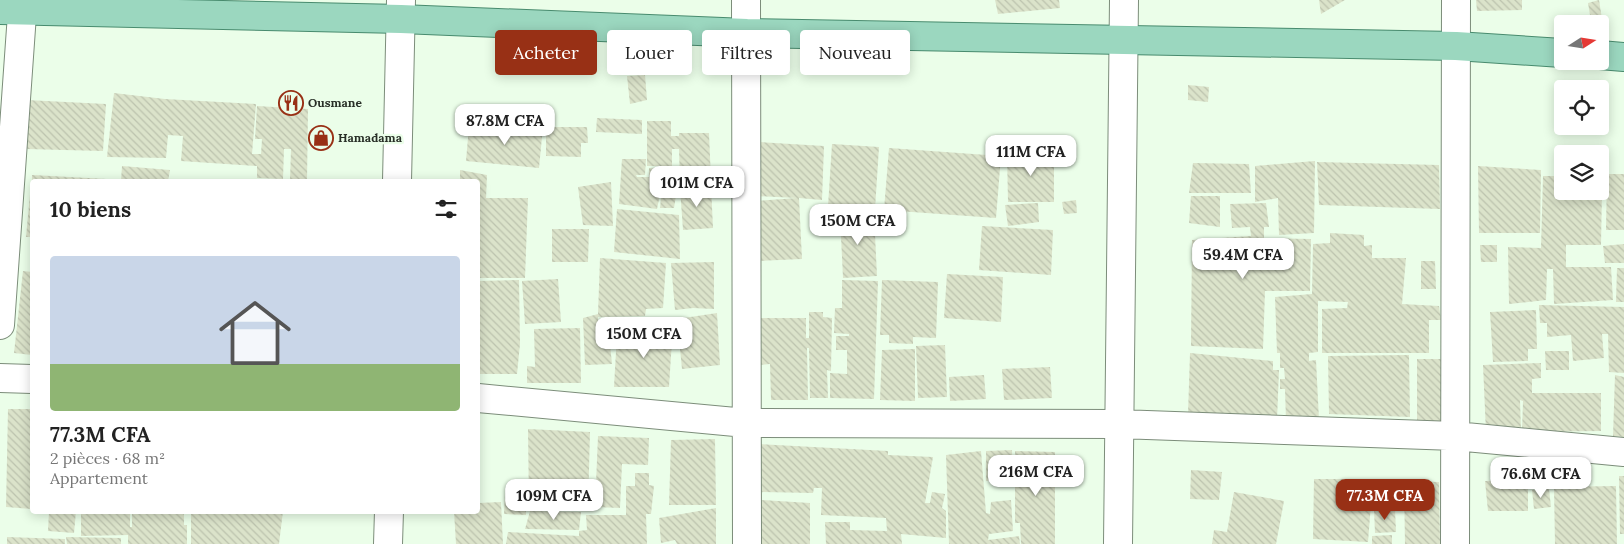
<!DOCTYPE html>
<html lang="fr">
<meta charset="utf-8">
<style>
body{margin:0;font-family:Lora,serif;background:#f2f2f2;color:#222;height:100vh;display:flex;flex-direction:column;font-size:19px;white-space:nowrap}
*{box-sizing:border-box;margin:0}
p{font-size:16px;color:#767676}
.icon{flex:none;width:28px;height:28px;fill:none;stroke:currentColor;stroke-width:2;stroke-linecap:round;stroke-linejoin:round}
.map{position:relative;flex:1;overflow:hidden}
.side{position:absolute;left:30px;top:179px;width:450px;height:335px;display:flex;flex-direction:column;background:#fff;border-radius:5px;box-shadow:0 2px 12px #0003}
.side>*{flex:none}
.guide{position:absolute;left:495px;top:30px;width:475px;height:45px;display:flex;gap:10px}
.needle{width:32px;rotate:78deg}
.fabs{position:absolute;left:1554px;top:15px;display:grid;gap:10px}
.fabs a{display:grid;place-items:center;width:55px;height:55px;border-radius:5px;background:#fff;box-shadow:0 2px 12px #0003;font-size:25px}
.price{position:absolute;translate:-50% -42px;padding:0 11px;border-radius:10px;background:#fff;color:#222;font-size:16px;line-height:32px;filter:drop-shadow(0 1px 2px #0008)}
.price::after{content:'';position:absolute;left:50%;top:30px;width:15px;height:11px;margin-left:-8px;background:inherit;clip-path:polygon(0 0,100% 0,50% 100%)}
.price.selected{background:#983015;color:#fff}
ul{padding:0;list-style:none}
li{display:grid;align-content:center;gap:10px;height:265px;padding:0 20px}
li span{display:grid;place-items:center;height:155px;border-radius:5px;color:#555}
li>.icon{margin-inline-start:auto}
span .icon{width:90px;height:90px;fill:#fffc;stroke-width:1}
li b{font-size:21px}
h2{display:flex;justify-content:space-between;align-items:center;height:60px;padding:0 20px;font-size:21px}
.tag{padding:0 18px;border-radius:5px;background:#fff;box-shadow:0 2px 12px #0003;font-size:18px;line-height:45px}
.tag.selected{background:#983015;color:#fff}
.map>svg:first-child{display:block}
.building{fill:url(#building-back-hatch)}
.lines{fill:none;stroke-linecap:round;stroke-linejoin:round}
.minor-casing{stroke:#7c8d7a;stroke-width:30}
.major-casing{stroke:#488b6e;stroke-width:30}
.minor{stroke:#fff;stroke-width:28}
.major{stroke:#9bd7bf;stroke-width:28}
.labels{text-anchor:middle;stroke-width:4.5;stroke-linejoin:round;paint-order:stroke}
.poi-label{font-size:12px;font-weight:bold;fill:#282f27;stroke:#ebfee9;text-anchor:start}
</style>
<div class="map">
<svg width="1624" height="544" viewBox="0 0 1624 544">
<defs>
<pattern id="building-back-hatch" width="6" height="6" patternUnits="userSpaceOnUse" patternTransform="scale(1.25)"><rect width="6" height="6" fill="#dbe3ca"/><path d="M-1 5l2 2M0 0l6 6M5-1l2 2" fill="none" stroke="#bcc3ae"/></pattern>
</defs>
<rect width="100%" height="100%" fill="#ebfee9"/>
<!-- building -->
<path class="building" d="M995,0H1059L1060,8L998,14Z
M1319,0H1345L1321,14Z
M1476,0H1522V10L1477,11Z
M1599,0L1602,19L1591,21L1588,3Z
M645,75L647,100L630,104L627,76Z
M1188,85L1209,87L1208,102L1188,100Z
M114,93L165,99L256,104L252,154H261L262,139H255L257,106L308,109L307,181L290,180L291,149H284L283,179L257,178V166L181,161L183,136L168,135L166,158L107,157Z
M26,100L106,104L103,151L26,149Z
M597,118L642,120V134L596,132Z
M647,121H671V136H679V133H709L711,180L680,184L679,149H672V166H647Z
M469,126L543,127L539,168L466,161Z
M546,127H587L588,143H581V157L546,156Z
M758,142L824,146L822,200L799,198L802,259L759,261L756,201L797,198L755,196Z
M832,144L879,147L875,209L828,206Z
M889,148L1001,156L996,218L884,210Z
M1007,153H1054V202H1008Z
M622,159H646L645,175H636L637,177H649V168L674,169L673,186L662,185L657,209L619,204Z
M1315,161L1314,233L1279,235L1278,198L1255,202V166Z
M1317,162L1439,165L1440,209L1319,205Z
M1193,163L1249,164L1251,193H1189Z
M122,166L170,170L168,181H121Z
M1478,166L1541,170L1540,233H1479Z
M460,170L487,175L486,198H528L525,278H478V181H460Z
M1607,174H1624V230H1606Z
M32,175L107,179V181H32Z
M1543,176H1562V191H1602L1601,245H1566V267H1611L1613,300L1554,304L1553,269H1547L1546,300L1509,304L1508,247L1541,248Z
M611,182L613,226L583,225L578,187Z
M31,184H32V237H26Z
M711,186L713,228L683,230L680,188Z
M662,188L677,189L674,208H660Z
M1191,196H1220V227L1189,223Z
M1076,200L1077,213L1064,214L1062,202Z
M1038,203L1039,222L1008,226L1005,205Z
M1266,203L1269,227H1264V238L1311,239L1310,291H1265L1263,349L1191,346L1192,240L1251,236L1250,227L1232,228L1230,204Z
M617,209L679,215L680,259L614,252Z
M874,214L877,276L843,278L840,215Z
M982,226L1053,230L1051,275L979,270Z
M552,229H589L588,262H552Z
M1330,233L1364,235V246L1372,245V258H1406L1402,304L1439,306L1441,320H1429V353H1322V309L1347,308L1348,302L1318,301V352L1309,353V361L1316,360L1319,420L1286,421L1285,389H1280V379H1285L1284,368H1280V353H1277L1275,297L1312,294L1313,244L1330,243Z
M1624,244V263H1605L1603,246Z
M1480,245H1497V262H1481Z
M600,258L666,263L663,308L646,309L645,316L598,317V320L613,319L615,344H610L612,364L585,365L583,318L598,314Z
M1421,261H1435L1436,289H1421Z
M714,262V309L693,308L675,310L671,263Z
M1617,268H1624V302H1616Z
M23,271L32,272V355L14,353Z
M947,274L1003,277L1001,322L944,318Z
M558,279L561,322L525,324L522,281Z
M519,280L520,344L517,374H478V281Z
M842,280L878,281L874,399L830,398V373L847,374V350H836V336H849V334L834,333L835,308H842Z
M882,280L938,282L936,338L913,337V344L889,343V335H880Z
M1539,305L1624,307V373L1609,372L1608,334H1602L1604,358L1573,361L1571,335L1547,337V323H1540Z
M1536,310L1537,349H1528V361L1493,362L1490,312Z
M809,312H823V317L832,318L831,371L827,370L828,398H810L809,348H807L808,400H771L770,364L760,365L759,318H806V338H809Z
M717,313L720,365L682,369L677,319Z
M653,325H673L669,387H614L617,334L653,335Z
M580,328L581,383H527V366L535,367L534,329Z
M945,345L947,397L918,398L916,346Z
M915,349V401L880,400L882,350Z
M1545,351H1569V370H1546Z
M1190,353L1273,361V370H1279L1277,420L1188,414Z
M1409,355L1410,417L1329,414L1328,356Z
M1417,359H1441V428L1417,431Z
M1541,363V378L1532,379V393H1601V431L1522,432L1523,401L1520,400L1521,431L1486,432L1483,365Z
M1050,367L1052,398L1004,400L1002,369Z
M984,375L986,399L950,401L949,377Z
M1615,375L1624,377V437L1613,436Z
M8,409H32V509L6,507Z
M528,429L590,432L588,508H529Z
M598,436L649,438L648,465L622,464L620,508L595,507Z
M715,439L716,505H669L671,440Z
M759,444L888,451V455L933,457L925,503H930L932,492L945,494L942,508L946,511V538L901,534L902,544H826L825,522H850V530L887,531L886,518L821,515L822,488H814L813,493L757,492Z
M1012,450L1013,481H986V451Z
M981,451L986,513L990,514L991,502L1011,500L1013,531L989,534L988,540L1019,536L1020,544H949L946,455Z
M1015,451L1055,452V544H1021L1020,523H1015Z
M1191,470L1222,472L1219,500L1190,499Z
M635,473H649V485L654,486L651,514H646L647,544H506L508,532L579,536V531L587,530L586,515H626V486H635Z
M1619,476H1624V534H1620Z
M1314,479H1373L1368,542L1313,539Z
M1528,480V511H1488L1485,481Z
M1404,481L1439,482L1440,544H1405Z
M1616,486L1617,544H1555L1554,487Z
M1549,489L1551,507L1534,509L1532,490Z
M1234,492L1284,501L1276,544H1212L1214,530L1227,532Z
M505,493L526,495V515L504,514Z
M760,500L810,503V544H758Z
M501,502L503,544H456L454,511H478V503Z
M716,508V544H677L675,540L661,543L659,518Z
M1374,509H1395L1396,532L1375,533Z
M49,511H76L74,533L48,531Z
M81,511H130V527H132V511H184V525H187V544H128V535L81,536Z
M191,511H283L279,544H191Z
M530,511L581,512L579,530L525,529Z
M1392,535V544H1372V536Z
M7,537L65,539V544H7Z
M66,537L121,538V544H67Z"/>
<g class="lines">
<defs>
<path id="minor" d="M746,0L747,544
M397,181L401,0
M0,325L23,0
M0,378L32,379
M478,398L746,423L1119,424L1455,436L1624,452
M388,544L389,511
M1118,544L1124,0
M1455,544L1456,0"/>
<path id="major" d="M0,10L401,19L747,33L1456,46L1562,53
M1600,55L1624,57"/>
</defs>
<!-- minor casing -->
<use href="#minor" class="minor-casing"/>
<!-- major casing -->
<use href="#major" class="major-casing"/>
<!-- minor -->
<use href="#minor" class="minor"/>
<!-- major -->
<use href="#major" class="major"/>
</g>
<!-- icons -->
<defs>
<symbol id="restaurant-ring" viewBox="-11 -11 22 22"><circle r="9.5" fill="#ebfee9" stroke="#983015" stroke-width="1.5"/><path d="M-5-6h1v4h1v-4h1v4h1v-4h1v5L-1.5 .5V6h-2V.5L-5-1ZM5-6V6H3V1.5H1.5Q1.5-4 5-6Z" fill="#983015"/></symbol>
<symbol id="shop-ring" viewBox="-11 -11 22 22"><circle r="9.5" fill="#ebfee9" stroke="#983015" stroke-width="1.5"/><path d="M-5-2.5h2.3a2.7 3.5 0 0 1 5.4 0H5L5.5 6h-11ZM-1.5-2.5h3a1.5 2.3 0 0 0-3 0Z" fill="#983015"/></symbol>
</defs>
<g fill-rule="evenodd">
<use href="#restaurant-ring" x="277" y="89" width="28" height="28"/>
<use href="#shop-ring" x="307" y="124" width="28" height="28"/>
</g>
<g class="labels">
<!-- poi labels -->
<g class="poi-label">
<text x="308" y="107">Ousmane</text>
<text x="338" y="142">Hamadama</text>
</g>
</g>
</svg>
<div class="fabs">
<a><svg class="needle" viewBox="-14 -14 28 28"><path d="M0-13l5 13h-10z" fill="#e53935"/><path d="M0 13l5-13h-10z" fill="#767676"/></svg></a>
<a><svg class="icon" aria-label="locate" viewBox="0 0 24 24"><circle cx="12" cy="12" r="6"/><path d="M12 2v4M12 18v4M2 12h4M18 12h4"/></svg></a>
<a><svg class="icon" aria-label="layers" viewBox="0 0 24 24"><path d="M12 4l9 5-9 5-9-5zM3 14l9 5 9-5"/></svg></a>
</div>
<b class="price" style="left:505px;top:146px">87.8M CFA</b>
<b class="price" style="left:1031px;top:177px">111M CFA</b>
<b class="price" style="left:697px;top:208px">101M CFA</b>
<b class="price" style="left:858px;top:246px">150M CFA</b>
<b class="price" style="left:1243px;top:280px">59.4M CFA</b>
<b class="price" style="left:644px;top:359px">150M CFA</b>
<b class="price" style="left:1036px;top:497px">216M CFA</b>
<b class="price" style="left:1541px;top:499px">76.6M CFA</b>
<b class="price" style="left:554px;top:521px">109M CFA</b>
<b class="price selected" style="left:1385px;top:521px">77.3M CFA</b>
<div class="guide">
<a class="tag selected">Acheter</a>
<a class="tag">Louer</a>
<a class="tag">Filtres</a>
<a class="tag">Nouveau</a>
</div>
<section class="side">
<h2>10 biens<svg class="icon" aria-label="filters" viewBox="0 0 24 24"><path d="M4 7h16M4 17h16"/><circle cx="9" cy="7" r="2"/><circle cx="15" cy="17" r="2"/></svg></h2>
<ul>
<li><span style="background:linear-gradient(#c9d6e8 70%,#8fb573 0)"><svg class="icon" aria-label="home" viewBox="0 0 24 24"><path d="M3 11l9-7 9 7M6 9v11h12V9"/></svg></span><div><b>77.3M CFA</b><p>2 pièces · 68 m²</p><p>Appartement</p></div></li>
</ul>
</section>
</div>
